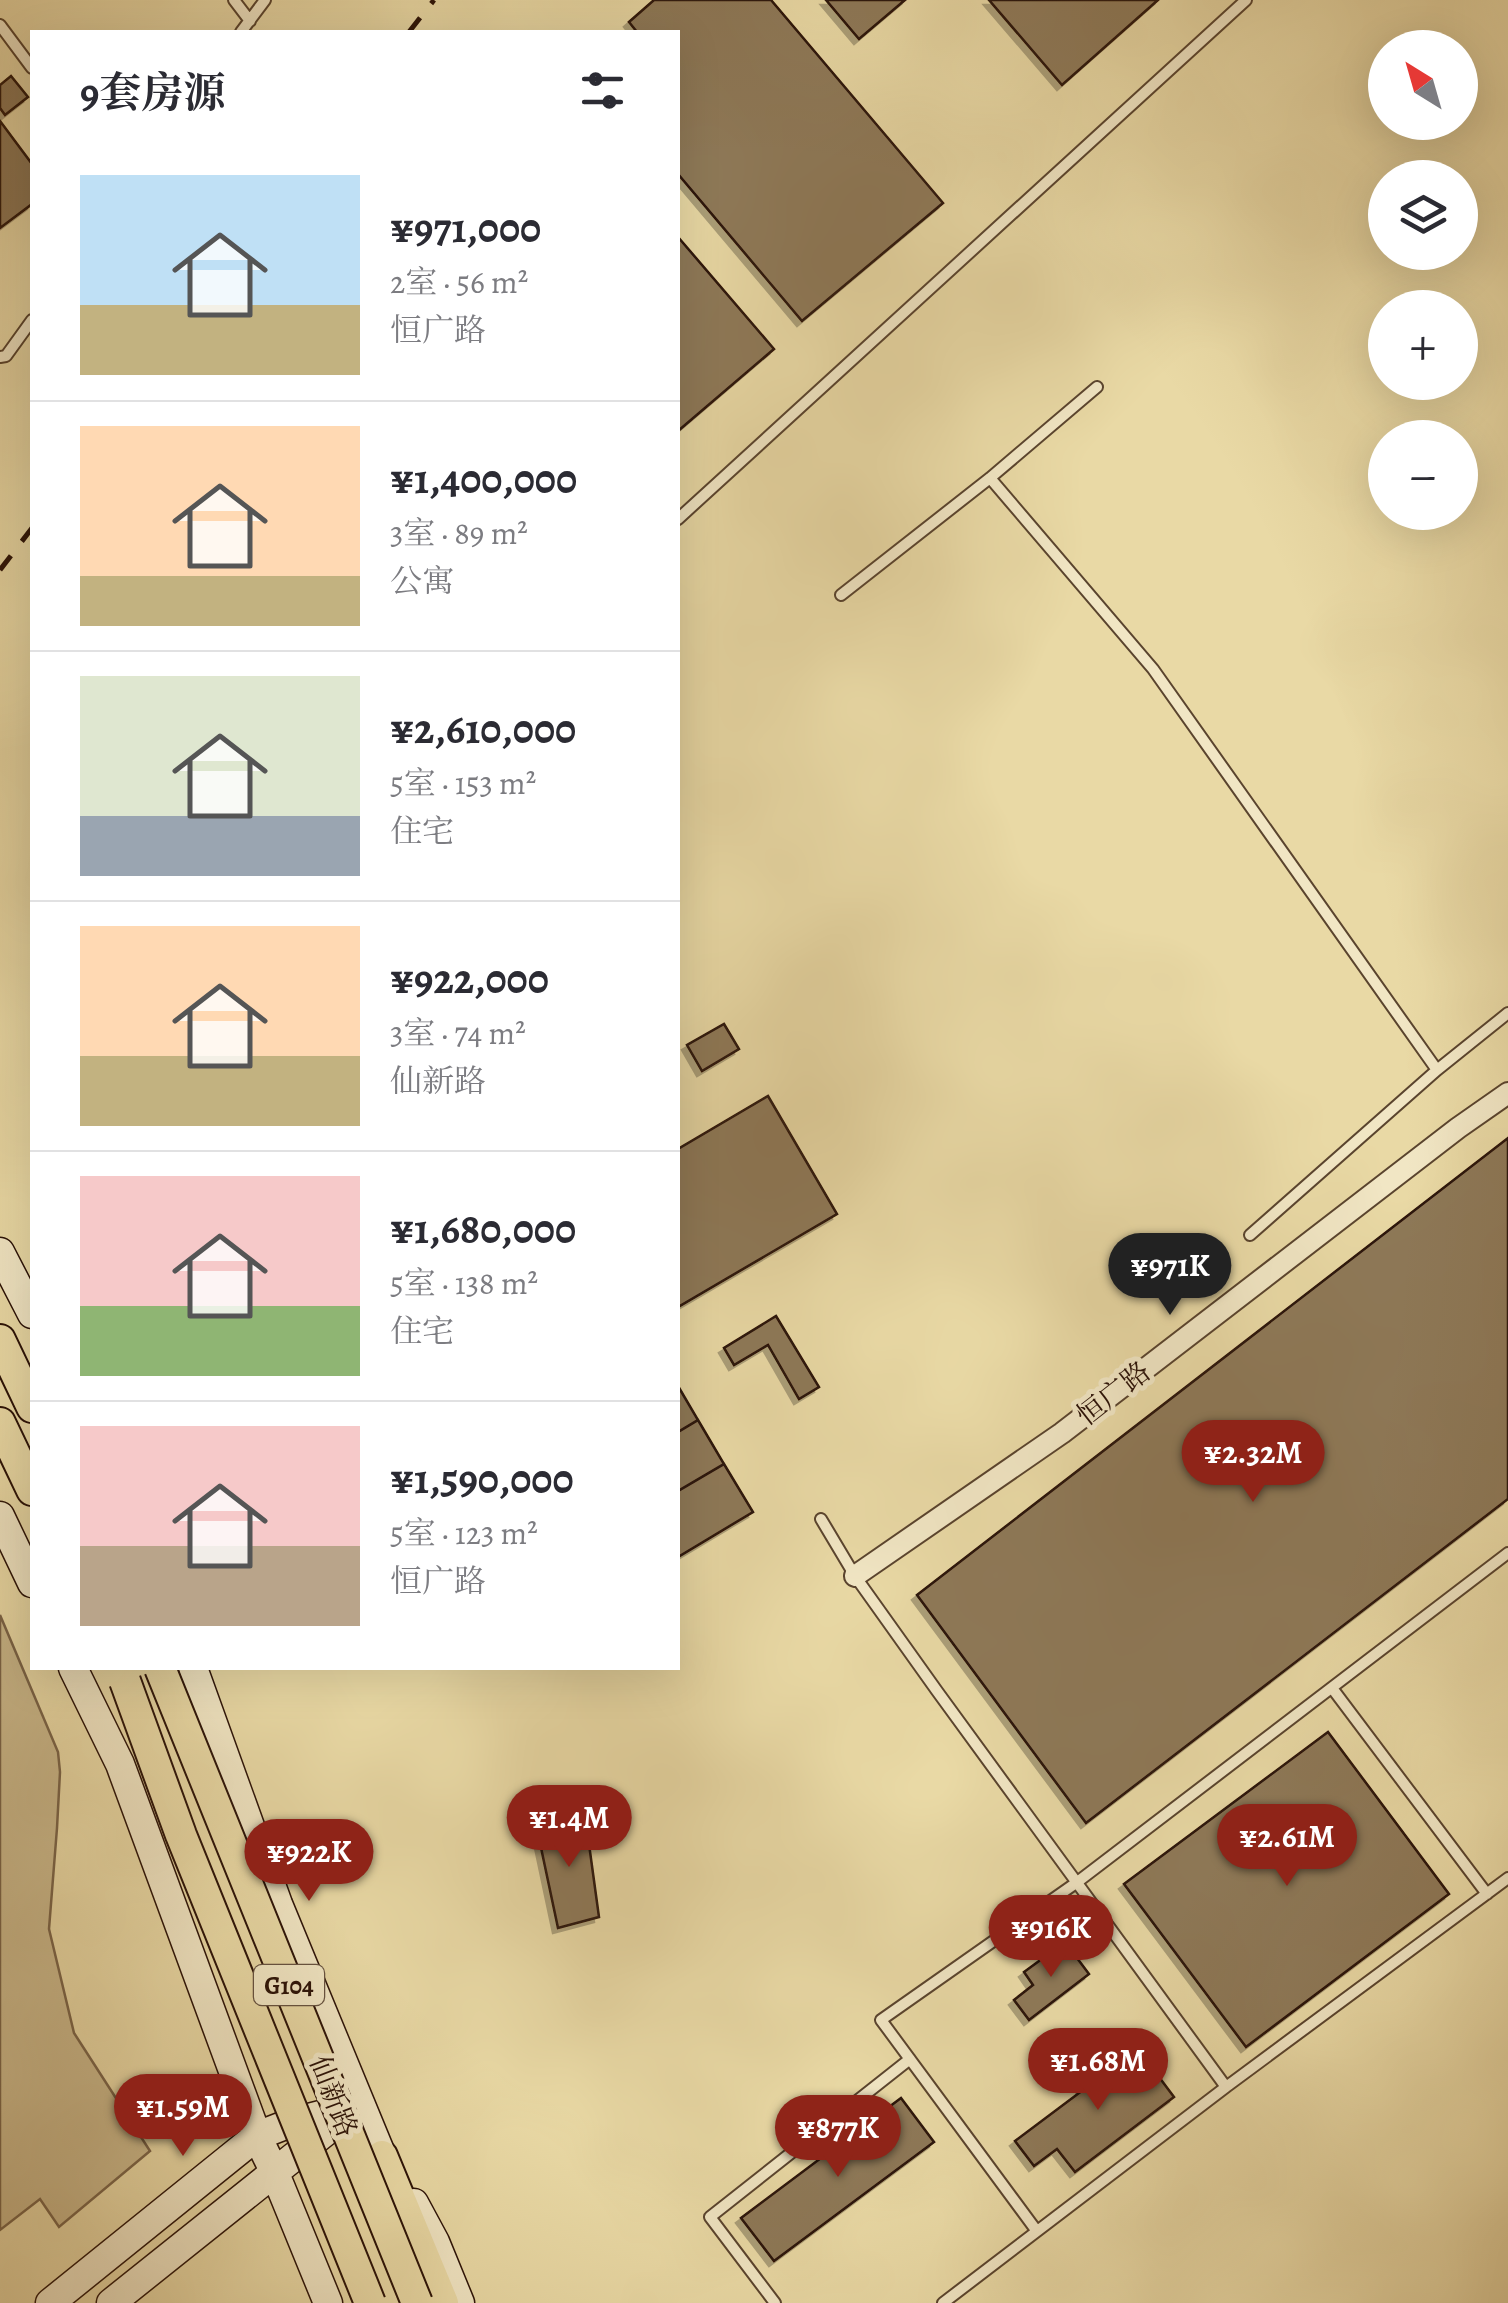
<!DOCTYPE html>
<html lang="zh">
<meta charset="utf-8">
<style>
body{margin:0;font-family:Alegreya,"Noto Serif SC",serif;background:#f7f7f7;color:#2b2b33;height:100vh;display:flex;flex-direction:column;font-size:38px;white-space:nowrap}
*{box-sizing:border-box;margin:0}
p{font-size:32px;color:#7c7c81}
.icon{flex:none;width:55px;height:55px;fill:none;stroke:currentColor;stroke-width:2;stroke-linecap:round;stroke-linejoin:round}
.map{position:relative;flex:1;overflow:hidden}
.details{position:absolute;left:30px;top:30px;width:650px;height:1640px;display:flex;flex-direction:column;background:#fff;border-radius:0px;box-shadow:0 10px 40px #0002}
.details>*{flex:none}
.needle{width:65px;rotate:323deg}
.tools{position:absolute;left:1368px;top:30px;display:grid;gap:20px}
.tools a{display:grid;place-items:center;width:110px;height:110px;border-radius:50%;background:#fff;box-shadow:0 10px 40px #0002;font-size:50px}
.price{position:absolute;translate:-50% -85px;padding:0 22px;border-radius:35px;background:#8f2418;color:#fff;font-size:32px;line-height:65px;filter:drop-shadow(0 2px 5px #0008)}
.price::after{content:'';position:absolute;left:50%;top:60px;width:30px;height:22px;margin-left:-15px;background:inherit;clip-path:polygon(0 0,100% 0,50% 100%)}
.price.on{background:#222;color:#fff}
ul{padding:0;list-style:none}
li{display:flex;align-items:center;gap:30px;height:250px;padding:0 50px}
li+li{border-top:2px solid #e1e1e2}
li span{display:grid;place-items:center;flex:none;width:280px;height:200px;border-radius:0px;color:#555}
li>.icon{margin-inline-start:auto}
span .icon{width:120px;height:120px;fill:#fffc;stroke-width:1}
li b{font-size:42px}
h2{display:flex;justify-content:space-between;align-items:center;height:120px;padding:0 50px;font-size:42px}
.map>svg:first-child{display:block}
.green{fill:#c9b78a;stroke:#7a6448;stroke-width:2.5}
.building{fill:#8e7959;stroke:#2b1207;stroke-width:2.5;filter:url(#shadow)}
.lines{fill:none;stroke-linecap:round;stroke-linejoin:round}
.lane-casing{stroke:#5a442e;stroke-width:14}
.street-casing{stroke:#5a442e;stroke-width:24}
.secondary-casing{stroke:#2b1207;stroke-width:31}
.primary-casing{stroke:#2b1207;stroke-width:34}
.lane{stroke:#f1e6c4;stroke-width:10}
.street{stroke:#f1e6c4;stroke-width:20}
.secondary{stroke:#f1e6c4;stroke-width:28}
.primary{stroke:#e9d9a5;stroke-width:30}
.rail{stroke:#2b1207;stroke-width:5;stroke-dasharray:18 18;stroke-linecap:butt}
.primary-bridge-casing{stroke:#2b1207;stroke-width:34;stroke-linecap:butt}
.primary-bridge{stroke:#e9d9a5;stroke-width:30}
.labels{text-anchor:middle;stroke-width:10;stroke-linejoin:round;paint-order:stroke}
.shield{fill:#f1e6c4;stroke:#665240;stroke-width:2.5}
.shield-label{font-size:25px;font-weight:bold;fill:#2b1207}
.street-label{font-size:28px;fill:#2b1207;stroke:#f1e6c4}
</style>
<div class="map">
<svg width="1508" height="2303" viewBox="0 0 1508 2303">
<defs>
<filter id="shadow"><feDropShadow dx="-5" dy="5" stdDeviation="0" flood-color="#0004"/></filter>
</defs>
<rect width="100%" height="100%" fill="#e9d9a5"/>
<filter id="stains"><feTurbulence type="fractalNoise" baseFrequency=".002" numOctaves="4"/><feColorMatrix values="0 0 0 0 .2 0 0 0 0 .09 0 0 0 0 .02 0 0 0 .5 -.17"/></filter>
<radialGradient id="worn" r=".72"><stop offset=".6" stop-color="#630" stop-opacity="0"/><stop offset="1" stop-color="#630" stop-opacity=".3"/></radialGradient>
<!-- green -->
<path class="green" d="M0,1615L58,1752L60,1772L57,1828L49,1929L74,2033L150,2151L59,2227L40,2199L0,2230Z"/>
<!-- building -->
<path class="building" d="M654,0H771L943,203L802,321L678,174V32H637L629,22Z
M826,0H905L859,39Z
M989,0H1158L1062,85Z
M11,76L28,97L5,115L0,108V85Z
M0,121L32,164V204L0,228Z
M678,237L774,349L678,431Z
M724,1024L739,1049L702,1071L687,1045Z
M768,1096L837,1214L678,1307V1149Z
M1508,1138V1499L1086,1823L917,1595Z
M776,1316L819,1387L799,1399L768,1345L734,1365L724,1348Z
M678,1386L698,1420L678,1432Z
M698,1420L724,1464L678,1491V1432Z
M724,1464L753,1512L678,1557V1491Z
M1328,1732L1449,1894L1246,2047L1124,1884Z
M585,1815L599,1917L558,1928L536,1824Z
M1065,1942L1089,1974L1029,2020L1014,2000L1033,1985L1024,1972Z
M1141,2053L1174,2097L1075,2172L1057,2149L1034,2166L1015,2141L1083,2090L1077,2082L1113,2055L1123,2068Z
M901,2098L934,2142L774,2261L741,2218Z"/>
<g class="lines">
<defs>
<path id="lane" d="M234,0L250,21
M0,25L32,68
M241,32L265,0
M0,357L6,356L32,320
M990,478L1153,669L1437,1070
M678,519L1246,0
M841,595L990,478L1097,387
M1250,1235L1437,1070L1508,1013
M821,1519L855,1576L937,1691L1226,2087L943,2303
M1332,1688L1487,1894
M1226,2087L1508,1878
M1036,2230L881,2020L1076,1883L1508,1553
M775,2303L710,2217L910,2059"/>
<path id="street" d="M855,1576L1062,1433L1458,1128L1508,1093"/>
<path id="secondary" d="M0,1252L32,1314
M0,1516L32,1583
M73,1668L120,1764L257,2136L274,2171L328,2303
M193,1668L278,1904L382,2156
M414,2203L435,2242L460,2303
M50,2303L257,2136L293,2122L359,2105
M111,2303L325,2132"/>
<path id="primary" d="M0,1340L32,1407
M0,1423L32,1490
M382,2156L443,2303"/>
</defs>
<!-- lane casing -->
<use href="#lane" class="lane-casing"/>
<!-- street casing -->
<use href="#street" class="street-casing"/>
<!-- secondary casing -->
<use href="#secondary" class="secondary-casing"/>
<!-- primary casing -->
<use href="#primary" class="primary-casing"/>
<!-- lane -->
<use href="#lane" class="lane"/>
<!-- street -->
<use href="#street" class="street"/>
<!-- secondary -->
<use href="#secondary" class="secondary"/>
<!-- primary -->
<use href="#primary" class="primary"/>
<!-- rail -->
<path class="rail" d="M409,32L434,0
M0,570L32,528"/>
<defs>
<path id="primary-bridge" d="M160,1668L417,2303
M125,1681L181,1835L370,2303"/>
</defs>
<!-- primary-bridge casing -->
<use href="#primary-bridge" class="primary-bridge-casing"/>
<!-- primary-bridge -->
<use href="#primary-bridge" class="primary-bridge"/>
</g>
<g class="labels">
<!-- shield labels -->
<rect class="shield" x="254" y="1965" width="70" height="40" rx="8"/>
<g class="shield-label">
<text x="289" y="1994">G104</text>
</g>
<!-- street labels -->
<g class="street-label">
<text transform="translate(1113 1393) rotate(-38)" y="10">恒广路</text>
<text transform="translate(334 2096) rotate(69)" y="10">仙新路</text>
</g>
</g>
<rect width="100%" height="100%" filter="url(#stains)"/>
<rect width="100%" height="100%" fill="url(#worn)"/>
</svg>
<div class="tools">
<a><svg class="needle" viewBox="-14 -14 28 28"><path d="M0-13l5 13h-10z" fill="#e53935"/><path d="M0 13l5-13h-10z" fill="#7c7c81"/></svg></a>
<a><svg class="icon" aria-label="layers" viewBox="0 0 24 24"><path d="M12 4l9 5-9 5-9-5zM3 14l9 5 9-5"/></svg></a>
<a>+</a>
<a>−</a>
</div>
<b class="price on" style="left:1170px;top:1318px">¥971K</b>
<b class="price" style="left:1253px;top:1505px">¥2.32M</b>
<b class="price" style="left:569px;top:1870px">¥1.4M</b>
<b class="price" style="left:1287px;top:1889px">¥2.61M</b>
<b class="price" style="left:309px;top:1904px">¥922K</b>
<b class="price" style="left:1051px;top:1980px">¥916K</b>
<b class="price" style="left:1098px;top:2113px">¥1.68M</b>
<b class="price" style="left:183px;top:2159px">¥1.59M</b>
<b class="price" style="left:838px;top:2180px">¥877K</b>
<section class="details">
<h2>9套房源<svg class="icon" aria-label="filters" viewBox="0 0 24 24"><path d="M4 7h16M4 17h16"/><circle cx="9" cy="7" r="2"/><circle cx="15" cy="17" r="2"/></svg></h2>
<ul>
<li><span style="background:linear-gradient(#bfe0f5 65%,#c2b280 0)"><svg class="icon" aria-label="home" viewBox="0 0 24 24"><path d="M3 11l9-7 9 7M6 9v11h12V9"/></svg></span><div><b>¥971,000</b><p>2室 · 56 m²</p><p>恒广路</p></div></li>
<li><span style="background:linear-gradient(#ffd9b3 75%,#c2b280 0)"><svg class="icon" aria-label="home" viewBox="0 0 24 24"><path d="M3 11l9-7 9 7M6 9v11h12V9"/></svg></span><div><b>¥1,400,000</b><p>3室 · 89 m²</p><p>公寓</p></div></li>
<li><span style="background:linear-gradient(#dfe7d0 70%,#9aa5b1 0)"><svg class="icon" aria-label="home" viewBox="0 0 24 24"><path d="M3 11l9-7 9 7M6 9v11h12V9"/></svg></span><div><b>¥2,610,000</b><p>5室 · 153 m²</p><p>住宅</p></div></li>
<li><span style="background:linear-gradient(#ffd9b3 65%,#c2b280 0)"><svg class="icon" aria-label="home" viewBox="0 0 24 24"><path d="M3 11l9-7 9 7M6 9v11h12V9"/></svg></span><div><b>¥922,000</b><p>3室 · 74 m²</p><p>仙新路</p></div></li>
<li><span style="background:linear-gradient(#f6c9c9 65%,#8fb573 0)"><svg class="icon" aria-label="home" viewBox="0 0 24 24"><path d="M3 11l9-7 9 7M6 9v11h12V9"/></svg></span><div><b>¥1,680,000</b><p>5室 · 138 m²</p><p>住宅</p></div></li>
<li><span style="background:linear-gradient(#f6c9c9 60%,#b9a48a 0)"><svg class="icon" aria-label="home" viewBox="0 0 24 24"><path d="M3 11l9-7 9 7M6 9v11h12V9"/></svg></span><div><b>¥1,590,000</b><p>5室 · 123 m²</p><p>恒广路</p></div></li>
</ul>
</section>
</div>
